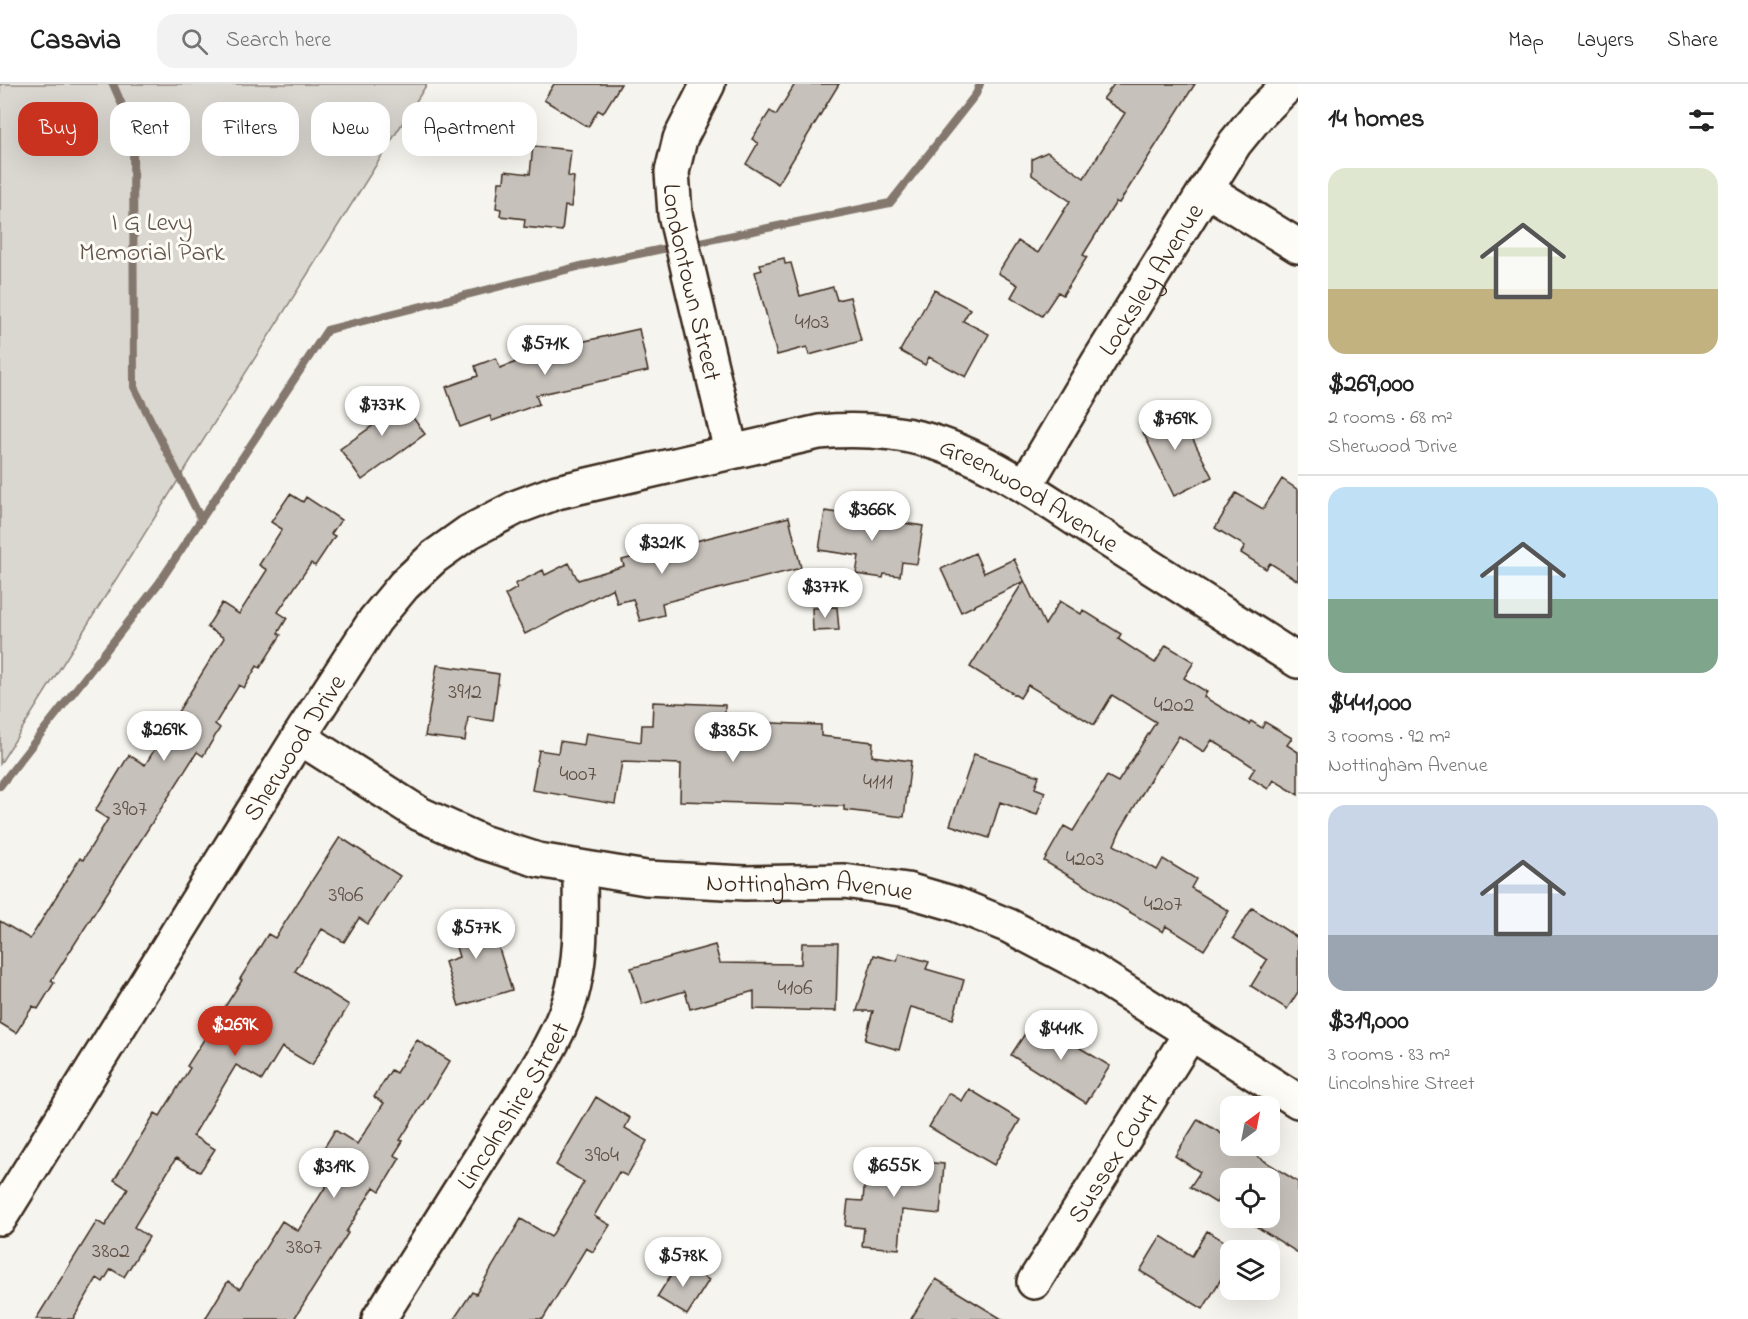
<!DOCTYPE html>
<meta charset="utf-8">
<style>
body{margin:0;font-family:"Indie Flower",sans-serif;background:#f2f2f2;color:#222;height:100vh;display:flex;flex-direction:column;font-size:22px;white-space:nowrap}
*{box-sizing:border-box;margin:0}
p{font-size:20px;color:#767676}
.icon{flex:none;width:33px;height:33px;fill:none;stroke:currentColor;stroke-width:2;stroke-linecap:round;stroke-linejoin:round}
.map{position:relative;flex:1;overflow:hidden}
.details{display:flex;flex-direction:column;background:#fff;width:450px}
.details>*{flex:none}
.banner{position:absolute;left:18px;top:18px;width:570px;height:54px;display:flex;gap:12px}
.needle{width:39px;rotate:32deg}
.tools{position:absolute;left:1220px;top:1012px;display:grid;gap:12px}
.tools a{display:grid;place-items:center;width:60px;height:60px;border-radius:12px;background:#fff;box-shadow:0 6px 24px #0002;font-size:30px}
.price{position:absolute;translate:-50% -51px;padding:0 14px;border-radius:21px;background:#fff;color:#222;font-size:20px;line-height:39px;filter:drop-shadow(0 2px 3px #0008)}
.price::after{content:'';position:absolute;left:50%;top:36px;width:18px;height:14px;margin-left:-9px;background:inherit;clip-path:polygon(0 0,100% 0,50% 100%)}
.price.on{background:#c8321e;color:#fff}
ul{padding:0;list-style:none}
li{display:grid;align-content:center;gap:12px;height:318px;padding:0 30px}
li+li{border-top:2px solid #e0e0e0}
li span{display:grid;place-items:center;height:186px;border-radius:18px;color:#555}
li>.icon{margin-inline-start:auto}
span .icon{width:108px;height:108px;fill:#fffc;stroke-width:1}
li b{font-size:26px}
h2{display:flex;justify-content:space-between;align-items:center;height:72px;padding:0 30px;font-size:26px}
.pill{padding:0 21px;border-radius:18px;background:#fff;box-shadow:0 6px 24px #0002;font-size:21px;line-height:54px}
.pill.on{background:#c8321e;color:#fff}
header{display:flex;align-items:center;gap:36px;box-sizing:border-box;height:84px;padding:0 30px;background:#fff;border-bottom:2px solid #e0e0e0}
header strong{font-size:28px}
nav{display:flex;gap:33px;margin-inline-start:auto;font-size:21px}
.search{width:420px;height:54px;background:#f2f2f2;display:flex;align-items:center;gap:15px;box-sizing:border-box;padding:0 21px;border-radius:18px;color:#767676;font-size:22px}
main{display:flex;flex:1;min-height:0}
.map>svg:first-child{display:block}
.green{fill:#dad6d0;stroke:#8a8077;stroke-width:1.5}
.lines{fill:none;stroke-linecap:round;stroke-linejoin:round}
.stream{stroke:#84786e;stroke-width:8}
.building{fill:#c7c1bb;stroke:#3b2a1e;stroke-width:1.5}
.minor-casing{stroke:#3b2a1e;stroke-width:38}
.minor{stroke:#fdfcf7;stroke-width:33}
.labels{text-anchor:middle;stroke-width:6;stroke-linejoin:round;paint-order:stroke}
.number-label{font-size:22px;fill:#5e5045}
.park-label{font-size:26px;fill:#63554a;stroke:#fdfcf7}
.street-label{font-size:26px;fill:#3b2a1e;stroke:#fdfcf7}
</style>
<header>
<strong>Casavia</strong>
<div class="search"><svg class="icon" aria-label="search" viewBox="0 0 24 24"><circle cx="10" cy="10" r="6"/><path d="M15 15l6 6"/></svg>Search here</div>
<nav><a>Map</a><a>Layers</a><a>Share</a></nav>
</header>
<main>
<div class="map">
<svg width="1298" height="1235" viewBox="0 0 1298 1235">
<rect width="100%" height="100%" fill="#f5f4ee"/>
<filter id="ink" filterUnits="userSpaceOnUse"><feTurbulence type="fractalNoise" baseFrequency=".0167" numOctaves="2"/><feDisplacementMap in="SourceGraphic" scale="12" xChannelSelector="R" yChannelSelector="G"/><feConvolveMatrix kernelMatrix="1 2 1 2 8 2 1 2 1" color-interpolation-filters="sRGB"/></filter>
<g filter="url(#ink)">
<!-- green -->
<path class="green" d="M0,0H427L0,680Z"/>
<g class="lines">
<!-- stream -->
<path class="stream" d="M113,0L133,46L134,303L201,435
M690,160L890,119L976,10L980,0
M0,702L159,499L327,246L581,182L677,162"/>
</g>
<!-- building -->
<path class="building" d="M554,0H621L603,29L598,26L588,43L544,16Z
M795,0H839L778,100L746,80L758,59L752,55L770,27L776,31Z
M1114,0H1195L1119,119L1116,118L1083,171L1087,173L1063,211L1058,208L1042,232L1011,213L1018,201L998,189L1018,157L1038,169L1070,117L1032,91V75L1047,68L1084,94L1125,29L1103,15Z
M533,62L571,66L568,92L574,93L571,123L565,122L562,147L524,143L525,135L500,132L501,125L496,124L499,98H504L505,87L530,90Z
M784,174L785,180L791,179L800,212L833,203L837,216L850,213L861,257L809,271L807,263L777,271L755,188L762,186L760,180Z
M934,206L970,225L963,237L989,250L966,293L929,273L925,281L900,267Z
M639,245L648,287L536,311L539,320L492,337L490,332L460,343L446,303L478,292L475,282L496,274L500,284L558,263Z
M391,310L400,322L403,320L425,350L362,396L340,365L375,340L366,328Z
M1176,322L1212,393L1174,412L1139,340Z
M1282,395L1298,406V497L1270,479L1266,485L1241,469L1245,462L1215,444L1236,409L1263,425Z
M290,410L303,418L306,413L341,436L331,450L335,452L315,482L311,479L278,528L287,534L278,549L281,551L260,584L257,582L244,604L239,601L215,640L220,644L203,672L197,668L51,897L54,899L38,925L33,922L16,949L0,939V837L30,855L80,774L83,776L108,735L95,727L129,671L145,681L224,554L207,543L222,519L239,530L267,486L259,481L282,445L271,438Z
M825,427L923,442L917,480L902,478L900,492L884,490L883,494L856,490L859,472L819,466Z
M789,433L801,484L662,519L664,531L640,537L633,515L617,519L613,504L525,550L505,511L517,504L515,500L543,486L545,491L569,479L578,496L624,482L622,476Z
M975,469L984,489L1014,475L1045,541L1060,517L1081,530L1083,526L1121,550L1118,555L1155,579L1166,561L1194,578L1184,594L1207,608L1204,613L1249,640L1251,637L1262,644L1265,638L1292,654L1287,661L1298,668V711L1274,696L1268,705L1249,693L1255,684L1212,656L1204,668L1179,652L1160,682L1159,681L1120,747L1114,761L1157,786L1163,775L1196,795L1191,804L1229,827L1204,866L1166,842L1163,848L1044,777L1064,742L1073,747L1107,692L1118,698L1156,638L1112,611L1094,641L1028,601L1020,614L970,583L1023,498L961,528L941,485Z
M837,523L839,546L813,547L812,524Z
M437,581L499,590L493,637L468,633L465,657L425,652Z
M653,618L725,621V637L821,641V652L873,658L872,672L911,677L904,733L844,726V722L680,717L681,680L622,678L615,720L532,706L539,666L558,669L560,657L584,661L586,649L641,658L642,641H652Z
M974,670L1039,692L1035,704L1045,708L1037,731L1000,718L989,754L950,741Z
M340,753L400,792L368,840L359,834L344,858L322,845L295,887L349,921L312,981L282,963L262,996L236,981L193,1052L215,1065L200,1088L176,1074L134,1143L149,1153L124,1193L111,1185L103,1198L97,1194L73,1235H36L97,1137L105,1142L128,1105L114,1096L155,1029L160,1032L190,984L187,982L242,896L240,895L268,850L275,854Z
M1252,824L1298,854V908L1287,925L1251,902L1267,876L1233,854Z
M483,825L493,856L496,855L512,906L459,922L445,878L459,873L448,836Z
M802,859H838L836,927L754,925V907L690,925L685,907L642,920L631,884L715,861L720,879L801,880Z
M899,869L929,878L926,885L964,896L953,935L911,923L899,966L865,956L873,927H857L874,871L897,877Z
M1034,936L1110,982L1086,1019L1011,971Z
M417,956L450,977L400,1056L403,1057L394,1071L400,1074L380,1107L374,1103L346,1148L348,1149L294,1235H205L228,1197L240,1205L282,1137L298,1147L331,1094L312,1083L335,1046L357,1060L384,1019L374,1013L391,986L396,989Z
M969,1005L1020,1036L994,1081L929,1043L949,1009L962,1017Z
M596,1013L630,1034L625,1044L647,1057L627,1092L619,1088L594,1132L610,1141L593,1168L586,1164L543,1235H454L472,1208L476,1210L521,1135L551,1153L584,1098L556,1081Z
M1198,1035L1230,1055V1062H1257L1252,1069L1298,1098V1169L1254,1141L1259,1134H1269V1095H1230V1104L1227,1102L1216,1119L1190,1103L1200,1088L1175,1072Z
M869,1073L944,1080L940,1130L902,1126L899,1165L862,1162L864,1144L845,1142L848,1116L863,1117L866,1080H869Z
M1207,1147L1239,1166L1230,1167V1180L1203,1225L1140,1187L1161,1152L1192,1172Z
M679,1178L709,1196L687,1231L657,1213Z
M936,1195L1002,1235H911Z"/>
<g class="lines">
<defs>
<g id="minor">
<path id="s1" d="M708,0L680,55L672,88L675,130L731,367"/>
<path d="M1207,106L1298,162"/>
<path id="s2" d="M1025,402L1099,277L1235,59L1257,32L1289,0"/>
<path id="s3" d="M299,653L420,730L482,758L538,776L646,794L745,799L844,797L907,806L955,820L1009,842L1085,882L1298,1017"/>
<path id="s4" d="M0,1134L299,653L375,536L404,501L434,473L469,448L517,423L557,408L819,348C855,345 888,346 923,355C984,371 1038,411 1091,445C1160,489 1229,533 1298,577"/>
<path id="s5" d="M1034,1198L1190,950"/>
<path id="s6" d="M379,1235C418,1174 456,1112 495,1051C521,1010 556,961 570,916C583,873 580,828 580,785"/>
</g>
</defs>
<!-- minor casing -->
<use href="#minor" class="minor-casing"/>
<!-- minor -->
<use href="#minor" class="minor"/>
</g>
</g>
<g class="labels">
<!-- number labels -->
<g class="number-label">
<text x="812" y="244">4103</text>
<text x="465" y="614">3912</text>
<text x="1174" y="627">4202</text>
<text x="578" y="696">4007</text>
<text x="878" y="704">4111</text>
<text x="130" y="731">3907</text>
<text x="1085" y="781">4203</text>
<text x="346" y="817">3906</text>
<text x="1163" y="826">4207</text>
<text x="795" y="910">4106</text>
<text x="602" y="1077">3904</text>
<text x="304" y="1169">3807</text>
<text x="111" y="1173">3802</text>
</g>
<!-- park labels -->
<g class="park-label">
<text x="152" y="146">I G Levy<tspan x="152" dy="30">Memorial Park</tspan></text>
</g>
<!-- street labels -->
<g class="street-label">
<text dy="9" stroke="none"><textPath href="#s2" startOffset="242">Locksley Avenue</textPath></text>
<text dy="9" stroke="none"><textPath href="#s1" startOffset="208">Londontown Street</textPath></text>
<text dy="9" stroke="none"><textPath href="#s4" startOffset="1426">Greenwood Avenue</textPath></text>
<text dy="9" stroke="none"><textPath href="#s4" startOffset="555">Sherwood Drive</textPath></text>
<text dy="9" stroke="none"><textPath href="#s3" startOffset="544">Nottingham Avenue</textPath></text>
<text dy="9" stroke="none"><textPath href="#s6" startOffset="252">Lincolnshire Street</textPath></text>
<text dy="9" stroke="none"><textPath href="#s5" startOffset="147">Sussex Court</textPath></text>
</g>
</g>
</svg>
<div class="tools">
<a><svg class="needle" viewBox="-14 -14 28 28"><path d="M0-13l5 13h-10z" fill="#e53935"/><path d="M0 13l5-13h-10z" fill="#767676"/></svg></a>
<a><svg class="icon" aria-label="locate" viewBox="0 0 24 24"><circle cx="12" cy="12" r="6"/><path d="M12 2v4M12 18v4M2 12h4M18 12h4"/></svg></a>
<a><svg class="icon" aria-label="layers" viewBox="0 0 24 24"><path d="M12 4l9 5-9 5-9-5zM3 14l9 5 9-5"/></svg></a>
</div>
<b class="price" style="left:545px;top:292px">$571K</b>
<b class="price" style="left:382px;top:353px">$737K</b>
<b class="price" style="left:1175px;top:367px">$769K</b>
<b class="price" style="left:872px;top:458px">$366K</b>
<b class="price" style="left:662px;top:491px">$321K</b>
<b class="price" style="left:825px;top:535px">$377K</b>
<b class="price" style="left:164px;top:678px">$269K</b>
<b class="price" style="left:733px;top:679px">$385K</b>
<b class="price" style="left:476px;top:876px">$577K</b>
<b class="price on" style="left:235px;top:973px">$269K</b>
<b class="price" style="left:1061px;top:977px">$441K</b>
<b class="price" style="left:894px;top:1114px">$655K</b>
<b class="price" style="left:334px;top:1115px">$319K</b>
<b class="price" style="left:683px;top:1204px">$578K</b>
<div class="banner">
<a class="pill on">Buy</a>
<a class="pill">Rent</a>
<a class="pill">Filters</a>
<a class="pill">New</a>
<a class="pill">Apartment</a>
</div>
</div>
<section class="details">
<h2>14 homes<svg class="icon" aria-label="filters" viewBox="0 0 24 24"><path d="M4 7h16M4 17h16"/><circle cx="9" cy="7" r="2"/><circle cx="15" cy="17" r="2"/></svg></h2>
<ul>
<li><span style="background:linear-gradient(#dfe7d0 65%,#c2b280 0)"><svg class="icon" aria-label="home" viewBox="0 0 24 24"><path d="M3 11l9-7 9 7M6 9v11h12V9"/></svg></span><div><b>$269,000</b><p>2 rooms · 68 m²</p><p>Sherwood Drive</p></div></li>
<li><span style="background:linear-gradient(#bfe0f5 60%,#7fa58c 0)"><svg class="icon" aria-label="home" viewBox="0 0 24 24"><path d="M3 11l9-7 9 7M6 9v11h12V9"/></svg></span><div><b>$441,000</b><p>3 rooms · 92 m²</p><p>Nottingham Avenue</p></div></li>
<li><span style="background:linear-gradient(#c9d6e8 70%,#9aa5b1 0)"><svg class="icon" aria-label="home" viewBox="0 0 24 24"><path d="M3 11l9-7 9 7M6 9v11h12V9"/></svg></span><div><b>$319,000</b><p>3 rooms · 83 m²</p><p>Lincolnshire Street</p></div></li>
</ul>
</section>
</main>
